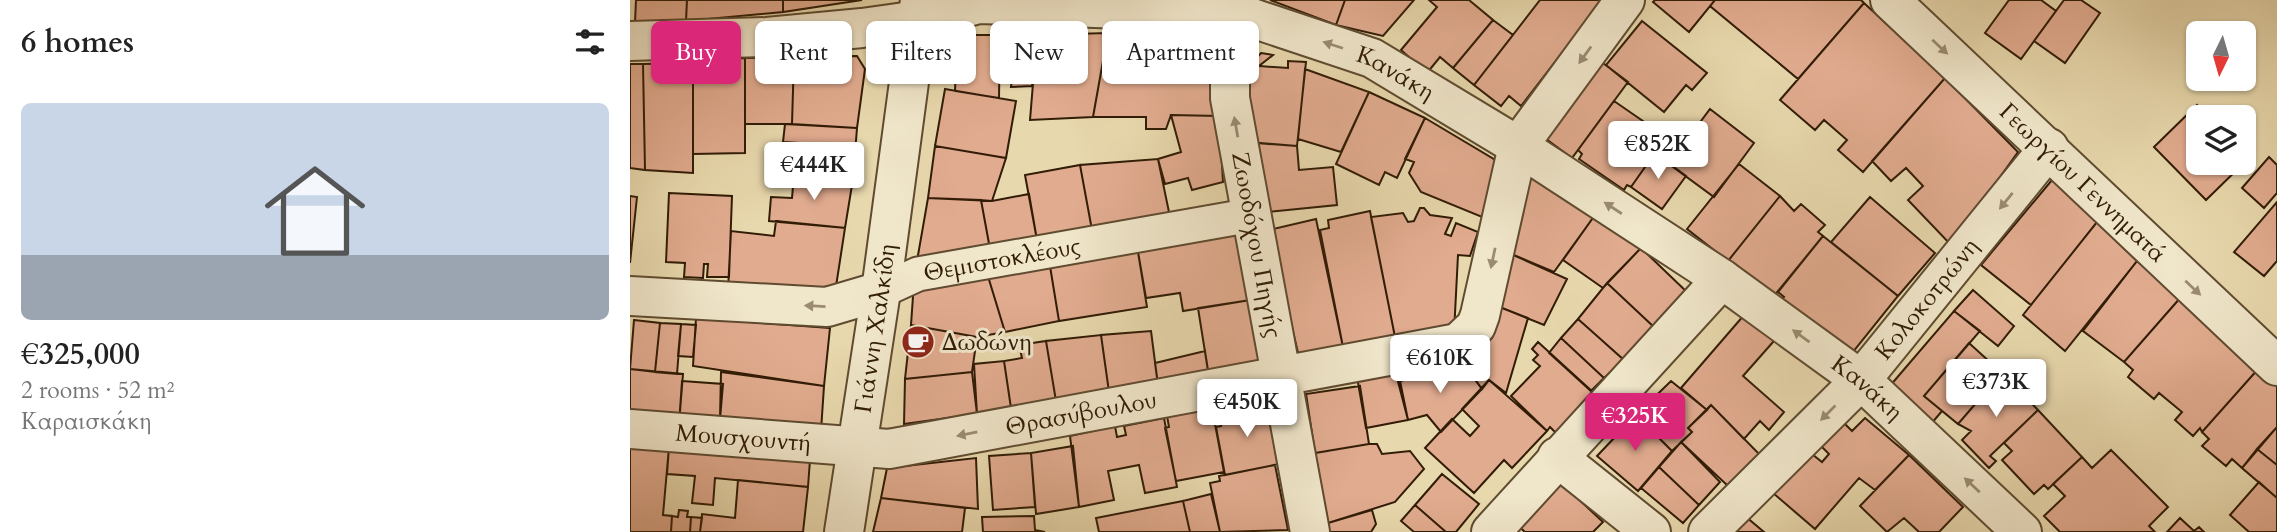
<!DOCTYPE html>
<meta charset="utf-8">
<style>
body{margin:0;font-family:Cardo,serif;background:#f2f2f2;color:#222;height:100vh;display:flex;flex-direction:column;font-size:26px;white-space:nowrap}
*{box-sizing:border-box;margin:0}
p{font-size:23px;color:#767676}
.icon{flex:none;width:38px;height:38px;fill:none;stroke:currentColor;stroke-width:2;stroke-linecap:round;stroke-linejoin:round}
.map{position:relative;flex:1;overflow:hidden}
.details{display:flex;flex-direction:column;background:#fff;width:630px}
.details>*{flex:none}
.banner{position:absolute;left:21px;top:21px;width:665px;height:63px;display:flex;gap:14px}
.needle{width:46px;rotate:185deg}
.fabs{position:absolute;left:1556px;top:21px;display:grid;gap:14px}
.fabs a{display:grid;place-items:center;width:70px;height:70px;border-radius:10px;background:#fff;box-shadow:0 2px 5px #0004;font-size:35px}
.price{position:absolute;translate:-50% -60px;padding:0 16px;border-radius:7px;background:#fff;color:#222;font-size:23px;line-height:46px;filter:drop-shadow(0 2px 4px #0008)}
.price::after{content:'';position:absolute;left:50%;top:42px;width:21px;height:16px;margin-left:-10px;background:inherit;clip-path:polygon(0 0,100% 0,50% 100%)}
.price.active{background:#db2777;color:#fff}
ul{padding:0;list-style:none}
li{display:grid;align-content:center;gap:14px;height:371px;padding:0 21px}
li+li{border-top:2px solid #e0e0e0}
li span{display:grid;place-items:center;height:217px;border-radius:10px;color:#555}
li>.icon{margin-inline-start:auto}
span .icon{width:126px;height:126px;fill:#fffc;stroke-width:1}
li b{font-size:30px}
h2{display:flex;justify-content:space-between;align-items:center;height:84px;padding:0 21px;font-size:30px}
.tag{padding:0 24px;border-radius:10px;background:#fff;box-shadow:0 2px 5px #0004;font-size:24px;line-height:63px}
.tag.active{background:#db2777;color:#fff}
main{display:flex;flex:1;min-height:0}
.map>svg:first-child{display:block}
.building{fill:#e1ab8f;stroke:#311c06;stroke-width:2}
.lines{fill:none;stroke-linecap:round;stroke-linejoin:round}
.pedestrian-casing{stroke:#5f4b30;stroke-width:37}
.minor-casing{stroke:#5f4b30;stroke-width:42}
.tertiary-casing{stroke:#5f4b30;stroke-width:42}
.pedestrian{stroke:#f0e6ca;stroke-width:33}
.minor{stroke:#f0e6ca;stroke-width:38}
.tertiary{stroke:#f0e6ca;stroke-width:38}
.oneway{fill:#9a8b72}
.labels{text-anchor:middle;stroke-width:6;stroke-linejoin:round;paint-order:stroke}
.street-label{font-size:24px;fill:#311c06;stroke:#f0e6ca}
.poi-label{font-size:24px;font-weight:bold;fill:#311c06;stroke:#f0e6ca;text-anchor:start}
</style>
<main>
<section class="details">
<h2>6 homes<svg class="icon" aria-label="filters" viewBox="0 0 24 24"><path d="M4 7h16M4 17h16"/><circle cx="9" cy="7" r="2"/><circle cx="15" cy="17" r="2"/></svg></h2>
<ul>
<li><span style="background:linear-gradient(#c9d6e8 70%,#9aa5b1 0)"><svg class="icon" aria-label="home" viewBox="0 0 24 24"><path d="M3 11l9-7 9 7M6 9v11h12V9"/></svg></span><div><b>€325,000</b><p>2 rooms · 52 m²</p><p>Καραισκάκη</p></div></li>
</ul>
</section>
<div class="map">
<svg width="1647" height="532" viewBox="0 0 1647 532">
<rect width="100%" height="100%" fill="#e8d8ad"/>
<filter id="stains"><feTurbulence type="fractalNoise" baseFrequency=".00286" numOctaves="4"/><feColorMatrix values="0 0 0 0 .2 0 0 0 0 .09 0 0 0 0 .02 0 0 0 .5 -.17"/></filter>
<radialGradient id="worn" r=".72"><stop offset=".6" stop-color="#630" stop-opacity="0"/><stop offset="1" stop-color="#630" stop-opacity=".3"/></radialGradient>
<!-- building -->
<path class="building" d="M6,0H57L56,21L5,23Z
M57,0H153V12L56,21Z
M153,0H232L153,12Z
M640,0H715L706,25Z
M715,0H784L753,36L706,25Z
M799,0H839L863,20L823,68L810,57L797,73L771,50L807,7Z
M910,0H973L891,106L879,96L871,106L844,85Z
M1025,0H1085L1059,32L1023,2Z
M1085,0H1231L1234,3L1168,79L1080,6Z
M1379,0H1411L1426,11L1391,59L1355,33Z
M1434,0H1451L1470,13L1435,63L1404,41Z
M1234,3L1315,78L1233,172L1208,150L1217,140L1194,120L1185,130L1150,100Z
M863,20L883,35L844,85L823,68Z
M1012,21L1077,73L1062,90L1056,85L1034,112L976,65Z
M478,33L463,117L400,120L407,35Z
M478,33L578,38L589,116L541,115L536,129H516V117H463Z
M327,35H370L369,98L325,91Z
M370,35H407L402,86L381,87L382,78H371Z
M631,53L643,55L629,66L658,68V61L676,62L667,146L619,142L618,67Z
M227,56L235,69L227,128L162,124L164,57Z
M164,57L162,124H115V58Z
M965,57L998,82L942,158L908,133Z
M115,58V153L63,154V59Z
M63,63V173L15,170L13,64Z
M0,64H13L15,170L0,168Z
M675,69L739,92L711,152L668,139Z
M1315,78L1388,152L1321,245L1278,200L1293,186L1276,168L1261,181L1242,161Z
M315,89L386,101L376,158L305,146Z
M739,92L795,118L767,178L755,172L749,185L706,164Z
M984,101L1036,137L1001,187L997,185L994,190L949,159L952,154L948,150Z
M1567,105L1579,117H1568V163H1614V153L1619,158L1576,200L1524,147Z
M1080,109L1124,143L1084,197L1039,164Z
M541,115L589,116L593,182L562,190L558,178L535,184L528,159L551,152Z
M795,118L867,161L852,217L791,192L779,173L784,162L775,159Z
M155,124L227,128L223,179L159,174L160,160L167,161L168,143L153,142Z
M626,143L667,146L669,170L703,167L707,205L637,212Z
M305,146L376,158L362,201L298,198Z
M1025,153L1056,176L1032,209L1001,187Z
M1639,157L1647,165V193L1634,208L1612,188Z
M528,159L540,217L462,230L450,165Z
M1109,164L1150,196L1098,261L1057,229Z
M450,165L462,230L407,240L395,175Z
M895,172L965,215L924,272L872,250Z
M164,175L223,179L215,228L139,221L141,197L162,198Z
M1422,180L1467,222L1401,305L1351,265Z
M39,193L102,196L99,277H77L78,264H74L73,278L54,277L55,263L36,262Z
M399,194L407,240L360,249L351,200L362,201Z
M0,196L7,197L0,263Z
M1150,196L1164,211L1171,204L1195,225L1188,232L1193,236L1144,296L1098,261Z
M1240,197L1305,253L1268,296L1201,242Z
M298,198L351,200L360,249L287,261Z
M1647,202V261L1634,276L1604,252Z
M790,208H794L800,215L822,218L815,234L821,236L826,223L848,232L840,256L828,255L824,333L765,337L741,217L773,213L778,222L784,221Z
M740,211L765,337L713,347L690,230L699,228L698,220Z
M965,215L1011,248L973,288L933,260Z
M686,219L713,347L669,357L639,230Z
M146,221L215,228L205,293L98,290L101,231L144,236Z
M1467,222L1507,261L1435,351L1393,315Z
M610,230L621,300L553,311L550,293L516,298L507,246Z
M1193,236L1268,296L1223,352L1149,303L1154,297L1148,292Z
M507,246L517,307L429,321L419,260Z
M1011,248L1058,293L1025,328L977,283Z
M872,250L937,279L914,325L857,302Z
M419,260L429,321L375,332L357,273Z
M1507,261L1551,297L1494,362L1453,331Z
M357,273L375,332L347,337L281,325L284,282Z
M977,283L1025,328L994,360L948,319Z
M1343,290L1384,326L1368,346L1324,311Z
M1551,297L1629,368L1572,432L1570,428L1563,436L1545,420L1552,412L1529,393L1524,399L1498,377L1503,370L1494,362Z
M621,300L632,368L579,377L568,308Z
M857,302L898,318L876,393L859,380L852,389L835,366Z
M1121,307L1151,333L1113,376L1154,412L1139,430L1130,421L1114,439L1081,405L1077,410L1051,388Z
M1324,311L1350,331L1294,396L1312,411L1301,424L1259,387Z
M66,318L200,328L194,386L63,366Z
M948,319L994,360L974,378L931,338Z
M4,320L30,323L25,372L0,369Z
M30,323L51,324L47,374L25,372Z
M51,324L66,325L63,357L48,356Z
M281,325L347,337L342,372L275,379Z
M521,331L528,385L479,392L471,335Z
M471,335L479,392L426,401L416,341Z
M931,338L974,378L961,391L919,353Z
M416,341L426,401L381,408L374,361L392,358L389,345Z
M908,342L964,393L927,434L920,427L917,431L881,396L910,366L903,360L908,355L902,349Z
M1339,343L1372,373L1328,424L1294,396Z
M575,351L579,377L528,385L525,363Z
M374,361L381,408L347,414L344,364Z
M835,366L852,389L811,432L797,415L778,420L770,381Z
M1629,368L1647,384V427L1612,468L1602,459L1596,466L1572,446L1579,439L1572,432Z
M0,369L53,374L49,424L0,420Z
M765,370L778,420L736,428L727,377Z
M91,372L194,386L191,431L90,419Z
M342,372L347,414L274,424L275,379Z
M1372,373L1408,410L1360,456L1366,461L1359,468L1332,440L1341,431L1328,424Z
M859,380L917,431L882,468L874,460L844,493L795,448L822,419L840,436L849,426L832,409Z
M52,381L93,384L90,419L49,424Z
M1041,381L1077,410L1058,428L1062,432L1042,451L1006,415Z
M730,386L739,444L685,453L676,394Z
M637,403L649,464L595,475L586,427L591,426L588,413Z
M1081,405L1135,460L1098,486L1051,442L1062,432L1058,428Z
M582,408L594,472L546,481L535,428L539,427L537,416Z
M1408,410L1452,457L1418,489L1414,485L1404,494L1372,460L1382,451L1374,443Z
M1006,415L1042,451L1008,491L967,456Z
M534,418L547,487L515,493L509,465L478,471L484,500L449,507L440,436L485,426L487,437L496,435L494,426Z
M1235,418L1279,455L1245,490L1229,478L1185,529L1143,493L1182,454L1192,462L1199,454L1189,444L1212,421L1222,431Z
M1647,427V465L1627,449Z
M1051,442L1090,482L1069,505L1029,467Z
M0,444L39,447L33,515L42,516L41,532H0Z
M739,444H747L752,454L780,451L794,469L765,502L698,523L685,453Z
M443,446L449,507L406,514L401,453Z
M39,447L180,460L178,487L85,478L83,505L62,503L65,476L37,474Z
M1627,449L1647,465V498L1612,468Z
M1481,450L1538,507L1519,526L1525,532H1430L1414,516L1435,496L1423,484L1452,457L1462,468Z
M401,453L405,507L363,510L359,456Z
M1279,455L1333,507L1309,532H1289L1274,518L1257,532L1230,506Z
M346,458L348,509L251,498L257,468Z
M645,465L658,530L590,532L580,483L590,481L589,476Z
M1029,467L1069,505L1053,523L1011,488Z
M812,474L849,504L826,532H816L785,505Z
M927,479L973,522L963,532H895L885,523Z
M108,480L178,487L173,532H70L72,514L105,518Z
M1629,482L1647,498V532H1619L1600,515Z
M581,494L590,532H560L553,501Z
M251,498L335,508L332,532H243Z
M553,501L560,532H469L466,518Z
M785,505L816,532H784L771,521Z
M49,510L58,511L57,517H61L60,532H41L42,516L48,517Z
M742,510L746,524L741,532H699L698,523Z
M404,516L405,530L415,532H353L352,517Z
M1115,516L1134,532H1102Z
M61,517L72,518L70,532H60Z
M1550,518L1564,531L1569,527L1574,532H1537Z"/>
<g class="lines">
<defs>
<g id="pedestrian">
<path id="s1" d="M251,291L288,274L622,215"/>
</g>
<g id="minor">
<path id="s2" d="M610,0L600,65V98L680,532"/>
<path id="s3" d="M0,41L137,37L232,28L289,20L349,4L607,13L742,58L888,146L1092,279L1231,380L1392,532"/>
<path d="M0,296L197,307L251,291"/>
<path id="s4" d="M0,429L259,449L828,343L846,326L850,315L888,146L995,0"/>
<path d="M927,457L1021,532"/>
<path d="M861,532L1092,279"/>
<path id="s5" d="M1078,532L1231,380L1419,148"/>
</g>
<g id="tertiary">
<path id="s6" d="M1260,0L1647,366"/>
<path id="s7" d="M214,532L251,291L290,0"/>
</g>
</defs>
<!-- pedestrian casing -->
<use href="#pedestrian" class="pedestrian-casing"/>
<!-- minor casing -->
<use href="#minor" class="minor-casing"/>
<!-- tertiary casing -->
<use href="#tertiary" class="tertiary-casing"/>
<!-- pedestrian -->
<use href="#pedestrian" class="pedestrian"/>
<!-- minor -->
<use href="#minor" class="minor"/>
<!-- tertiary -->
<use href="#tertiary" class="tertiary"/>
</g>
<!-- one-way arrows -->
<defs><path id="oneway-solid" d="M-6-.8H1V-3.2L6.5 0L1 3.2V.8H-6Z" transform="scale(1.75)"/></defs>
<g class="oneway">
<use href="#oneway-solid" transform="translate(703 45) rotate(-162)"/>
<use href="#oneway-solid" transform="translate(1310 47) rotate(43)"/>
<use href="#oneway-solid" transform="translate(955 55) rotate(126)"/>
<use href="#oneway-solid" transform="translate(606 127) rotate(-100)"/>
<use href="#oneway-solid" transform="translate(1376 201) rotate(129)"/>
<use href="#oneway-solid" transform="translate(983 208) rotate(-147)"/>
<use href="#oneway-solid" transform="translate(863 258) rotate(102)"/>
<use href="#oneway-solid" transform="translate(1563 288) rotate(43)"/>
<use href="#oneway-solid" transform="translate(185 306) rotate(-177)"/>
<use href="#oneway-solid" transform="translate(1171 336) rotate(-144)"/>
<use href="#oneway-solid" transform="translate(1198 413) rotate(135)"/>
<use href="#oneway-solid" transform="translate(337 434) rotate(169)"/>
<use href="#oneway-solid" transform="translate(1342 485) rotate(-137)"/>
</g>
<!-- icons -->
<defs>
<symbol id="cafe-disc" viewBox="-11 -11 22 22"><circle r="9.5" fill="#8f2418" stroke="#f0e6ca"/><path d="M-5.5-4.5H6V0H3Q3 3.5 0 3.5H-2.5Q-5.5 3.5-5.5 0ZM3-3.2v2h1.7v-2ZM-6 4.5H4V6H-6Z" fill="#fff"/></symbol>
</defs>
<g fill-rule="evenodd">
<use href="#cafe-disc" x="269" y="323" width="38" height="38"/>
</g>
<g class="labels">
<!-- street labels -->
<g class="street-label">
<text dy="8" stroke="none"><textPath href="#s3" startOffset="780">Κανάκη</textPath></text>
<text dy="8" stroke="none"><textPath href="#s6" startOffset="266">Γεωργίου Γεννηματά</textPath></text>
<text dy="8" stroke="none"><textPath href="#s2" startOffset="248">Ζωοδόχου Πηγής</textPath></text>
<text dy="8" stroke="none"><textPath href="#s1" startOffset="126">Θεμιστοκλέους</textPath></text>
<text dy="8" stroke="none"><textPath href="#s5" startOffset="320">Κολοκοτρώνη</textPath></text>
<text dy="8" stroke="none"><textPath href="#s7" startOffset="206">Γιάννη Χαλκίδη</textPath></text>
<text dy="8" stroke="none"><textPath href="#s3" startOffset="1348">Κανάκη</textPath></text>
<text dy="8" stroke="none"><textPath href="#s4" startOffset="455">Θρασύβουλου</textPath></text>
<text dy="8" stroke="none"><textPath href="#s4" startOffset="114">Μουσχουντή</textPath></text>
</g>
<!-- poi labels -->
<g class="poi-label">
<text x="312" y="350">Δωδώνη</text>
</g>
</g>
<rect width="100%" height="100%" filter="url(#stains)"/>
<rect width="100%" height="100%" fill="url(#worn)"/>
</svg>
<div class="fabs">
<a><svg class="needle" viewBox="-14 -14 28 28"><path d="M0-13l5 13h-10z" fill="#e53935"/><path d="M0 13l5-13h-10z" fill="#767676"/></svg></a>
<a><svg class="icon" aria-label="layers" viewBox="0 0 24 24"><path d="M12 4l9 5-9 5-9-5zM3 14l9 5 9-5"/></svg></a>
</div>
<b class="price" style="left:1028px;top:181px">€852K</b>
<b class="price" style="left:184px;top:202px">€444K</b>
<b class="price" style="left:810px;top:395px">€610K</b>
<b class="price" style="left:1366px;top:419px">€373K</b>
<b class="price" style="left:617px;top:439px">€450K</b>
<b class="price active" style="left:1005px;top:453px">€325K</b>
<div class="banner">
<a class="tag active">Buy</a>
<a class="tag">Rent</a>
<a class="tag">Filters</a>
<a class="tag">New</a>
<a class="tag">Apartment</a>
</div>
</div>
</main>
